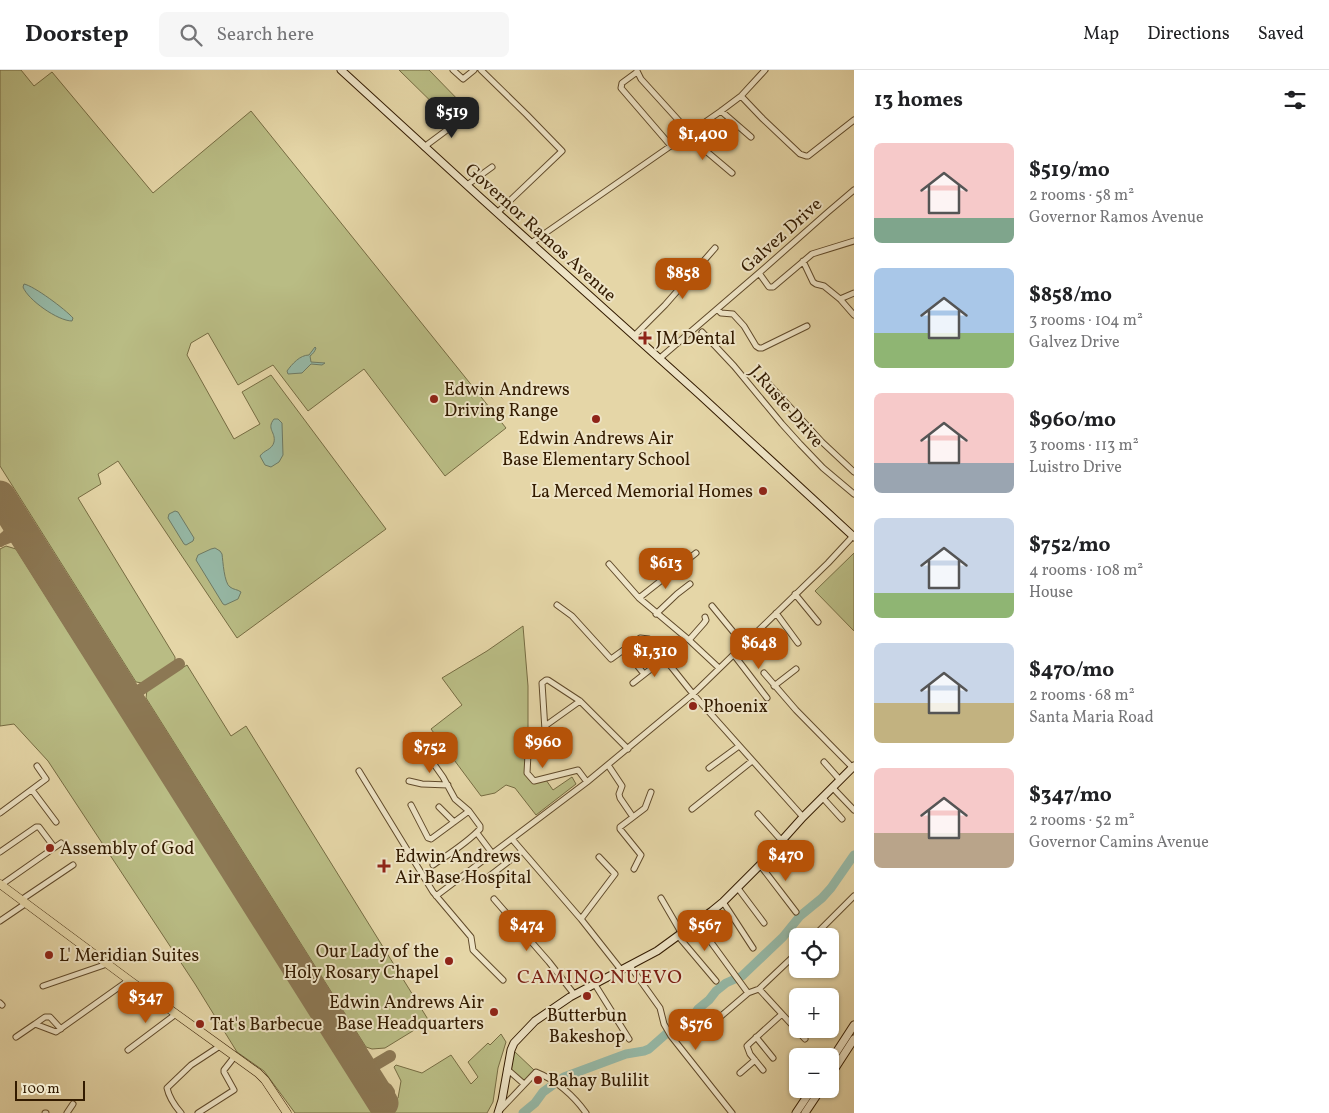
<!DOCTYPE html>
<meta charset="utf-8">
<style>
body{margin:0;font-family:Vollkorn,serif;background:#f6f6f6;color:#202124;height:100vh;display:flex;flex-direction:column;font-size:19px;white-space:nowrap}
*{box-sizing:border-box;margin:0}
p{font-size:16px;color:#757577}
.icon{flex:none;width:28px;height:28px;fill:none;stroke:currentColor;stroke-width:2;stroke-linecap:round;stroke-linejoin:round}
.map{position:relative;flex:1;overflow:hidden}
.side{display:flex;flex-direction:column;background:#fff;width:475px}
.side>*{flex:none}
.tools{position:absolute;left:789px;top:858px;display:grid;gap:10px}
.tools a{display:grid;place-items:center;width:50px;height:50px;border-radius:8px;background:#fff;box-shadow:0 1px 4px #0004;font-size:25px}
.scale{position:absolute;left:15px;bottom:12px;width:70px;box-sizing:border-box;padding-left:5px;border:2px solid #331b00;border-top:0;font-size:14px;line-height:18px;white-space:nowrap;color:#331b00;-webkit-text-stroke:4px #eee4c6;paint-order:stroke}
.price{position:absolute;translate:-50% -42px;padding:0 11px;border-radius:10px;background:#b45309;color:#fff;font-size:16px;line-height:32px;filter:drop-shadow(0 1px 2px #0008)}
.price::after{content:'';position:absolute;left:50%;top:30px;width:15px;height:11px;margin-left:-8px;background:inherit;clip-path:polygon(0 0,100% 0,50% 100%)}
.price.on{background:#222;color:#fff}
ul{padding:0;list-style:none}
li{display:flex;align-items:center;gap:15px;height:125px;padding:0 20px}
li span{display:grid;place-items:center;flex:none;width:140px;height:100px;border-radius:8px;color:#555}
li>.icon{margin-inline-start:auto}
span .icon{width:60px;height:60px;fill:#fffc;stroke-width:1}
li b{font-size:21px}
h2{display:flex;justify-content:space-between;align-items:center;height:60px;padding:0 20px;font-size:21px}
header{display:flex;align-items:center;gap:30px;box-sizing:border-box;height:70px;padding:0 25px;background:#fff;border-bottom:1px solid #e0e0e0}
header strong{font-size:24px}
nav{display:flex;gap:28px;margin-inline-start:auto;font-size:18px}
.search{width:350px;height:45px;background:#f6f6f6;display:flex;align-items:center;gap:12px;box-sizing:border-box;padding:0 18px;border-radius:8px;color:#757577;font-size:19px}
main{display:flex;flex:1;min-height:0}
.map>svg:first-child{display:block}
.green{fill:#b9bc84;stroke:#766c42}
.water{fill:#96b9a7;stroke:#6e7a64}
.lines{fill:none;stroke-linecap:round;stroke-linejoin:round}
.river{stroke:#96b9a7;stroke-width:9}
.taxiway{stroke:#8c7854;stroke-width:12}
.runway{stroke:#8c7854;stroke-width:31}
.minor-casing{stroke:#604a2a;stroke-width:7}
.secondary-casing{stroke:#331b00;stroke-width:9}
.primary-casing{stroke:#331b00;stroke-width:9}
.minor{stroke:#eee4c6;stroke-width:5}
.secondary{stroke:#eee4c6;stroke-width:7}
.primary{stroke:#e5d6a7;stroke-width:8}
.poi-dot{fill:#8f2418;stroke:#eee4c6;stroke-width:2}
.labels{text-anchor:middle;stroke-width:4;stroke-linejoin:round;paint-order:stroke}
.street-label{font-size:18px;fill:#331b00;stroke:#eee4c6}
.poi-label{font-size:18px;fill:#331b00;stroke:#eee4c6;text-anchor:start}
.quarter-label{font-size:20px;letter-spacing:1px;fill:#7a1f14;stroke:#eee4c6}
</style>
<header>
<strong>Doorstep</strong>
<div class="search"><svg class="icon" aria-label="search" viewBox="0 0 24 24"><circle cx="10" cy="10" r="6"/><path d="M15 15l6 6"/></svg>Search here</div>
<nav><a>Map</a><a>Directions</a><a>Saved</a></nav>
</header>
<main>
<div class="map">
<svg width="854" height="1043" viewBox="0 0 854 1043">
<rect width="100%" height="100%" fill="#e5d6a7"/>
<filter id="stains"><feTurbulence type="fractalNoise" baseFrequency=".004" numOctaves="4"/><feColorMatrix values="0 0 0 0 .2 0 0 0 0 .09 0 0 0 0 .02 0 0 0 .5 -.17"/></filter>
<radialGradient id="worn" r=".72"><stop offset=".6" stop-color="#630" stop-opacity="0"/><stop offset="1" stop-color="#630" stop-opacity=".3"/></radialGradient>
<!-- green -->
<path class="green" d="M0,0H21L34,16L52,2L153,123L251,41L506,358L445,406L364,299L308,341L273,295L238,315L208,263L191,273L187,285L234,369L260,354L242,322L271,305L386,459L237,568L118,391L98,404L101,414L78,428L175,587V591L173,593L142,613L136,612L0,396Z
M399,0H429L466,38L452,52Z
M6,476L16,479L373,1042L398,1028L401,1011L394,997L396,995L422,1003L451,985L471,1014L478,1007L468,992L488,973L490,975L501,964L506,972L498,998L493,1032L487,1043H295L264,1001L237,982L195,914L48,691L14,654L0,656V479Z
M854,483V561L815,521Z
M523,556L528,616V669L525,702L533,713L546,710L553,720L572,707L576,714L536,745L515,718L506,715L495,723L481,726L431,659L462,635L442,608L487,581Z
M187,595L231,666L246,656L429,951L385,978L372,979L366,977L146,628L147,620Z
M514,981L534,1000L524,1013L510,999Z"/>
<!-- water -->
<path class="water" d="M24,214C34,216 65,239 73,248L72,251C58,251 28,230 23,217Z
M315,277L316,278C315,281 313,284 310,286L311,292L325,293L322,295L311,294L302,303L288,304L287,301C292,294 300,285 309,285Z
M274,349H278L282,353L283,385L279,392L271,397L265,395L260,386C264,380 272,380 274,372C276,362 266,359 274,349Z
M175,441L178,442L194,468L193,471L186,475L184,474L168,448L169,444Z
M215,478L220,481L222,484C223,491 224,513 230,517C234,520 237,519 241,522L238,529L225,535L223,534L196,490L198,485L211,479Z"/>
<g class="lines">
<!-- river -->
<path class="river" d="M523,1043L535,1033L543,1022L564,1007L626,984L644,981L649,979L666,964L692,948L698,939L709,930L716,921L726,913L742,906L783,867L800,846L822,828L831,818L854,785"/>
<!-- taxiway -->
<path class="taxiway" d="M4,469C15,464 21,466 31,474
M0,471C10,465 14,458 13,446
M128,628L179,594
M363,1002L390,986
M365,1005L387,1019L389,1022L388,1024L380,1029H372L369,1025V1010"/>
<!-- runway -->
<path class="runway" d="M0,426L383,1033"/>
<defs>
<path id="minor" d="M453,0L463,9L474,0
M481,0L527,45L562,81L497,143
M637,1L641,9L690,63
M637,2L622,13L621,18L671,76
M741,26L763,49L800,84L806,86H808L854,50
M721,41L751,67
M687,65L732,103
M424,77L467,45
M467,115L492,97
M531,173L721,41L741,26L765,0
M803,191L813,212L816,214L824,216L840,229L854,245
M759,203L769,217H773L812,184L854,171
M840,229L854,223
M717,239L721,243L733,244L744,256L756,276L759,278H762L807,256
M702,262L734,296L782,354L800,374L823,398L854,424
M634,266L665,235L715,178
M659,289L759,203L828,142L854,120
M768,313L822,372L854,402
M609,494L639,528L689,570L719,598
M795,524L818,552
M639,528L696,483
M557,535L572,546L611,589L640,568L649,569L693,624L803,747
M712,536L744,575
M776,543L798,573
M656,544L677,524L690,514
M689,570L704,553L706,550L705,547
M625,580L644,604
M734,585L767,628
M764,603L796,640L853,698
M633,613L665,588
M774,616L796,599
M545,656L580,631
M529,665L527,703L534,711L578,700L587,712
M419,673L443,707L455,729L469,741L480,756V759C467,773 449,784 433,795
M546,676L542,613L546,610H548L580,631L628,679
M824,692L840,710
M608,695L622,716L619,724L620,728L633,747
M709,698L739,676
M359,701L433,822L471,867L473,880L503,910
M409,711L422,714L448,715
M832,717L854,740
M32,720L56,752
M822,727L842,749
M411,735L428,768L431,769L469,741
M439,737L454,752
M692,739L752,691
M0,743L46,709L37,696
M758,744L782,771
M477,763L492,783
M512,769L581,849L622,901
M0,782L36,757H39L54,777
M760,795L796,842
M634,799L641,785L620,759V757L645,738L651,722
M483,811L522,781
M1,815L61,773
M737,817L764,853
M436,826L587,712L693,624L828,493L854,465
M661,828L682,864
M494,829L549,892L574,924
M21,830L73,795
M723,832L753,878
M581,849L615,804L599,787
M0,851L25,834
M697,853L748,923
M678,866L716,911
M814,866L854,826
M630,896L660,938L664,954L671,966L732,1043
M594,913L629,969
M43,916L107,894
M759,919L805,969
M0,933L2,935
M720,947L748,923L759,919L798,882
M61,959L50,947H45L35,954L56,962L129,910
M16,967L35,954
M756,967L773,988
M128,980L176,944
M507,999L524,1014
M763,1000L750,984L747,976L750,973L782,944
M740,1003L755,990
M499,1041L536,1002C556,1010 574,1026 586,1043
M45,1043H46
M67,1043L73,1034
M181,1043C175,1036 169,1027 167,1018L191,995L220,976
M198,1043L234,1020L224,1002V1000L235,986"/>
<path id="secondary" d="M341,0L482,129L700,325L854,467
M830,992L854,955
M830,1006L854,969
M498,1043L502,1030L511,980L514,973L535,951L570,927L657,881L712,841L723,832L760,795L803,747L854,696
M796,1043L812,1019
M805,1043L821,1019"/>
<path id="primary" d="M0,814L129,910L258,1003L265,1010L287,1043"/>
</defs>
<!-- minor casing -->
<use href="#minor" class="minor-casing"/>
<!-- secondary casing -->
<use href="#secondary" class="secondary-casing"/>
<!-- primary casing -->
<use href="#primary" class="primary-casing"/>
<!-- minor -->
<use href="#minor" class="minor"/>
<!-- secondary -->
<use href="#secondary" class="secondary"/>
<!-- primary -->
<use href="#primary" class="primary"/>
</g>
<!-- markers -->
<g class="poi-dot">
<path d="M642.5 260.5h5v5h5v5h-5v5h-5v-5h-5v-5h5z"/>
<circle cx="434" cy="329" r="5"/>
<circle cx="596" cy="349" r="5"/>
<circle cx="763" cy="421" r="5"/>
<circle cx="693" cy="636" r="5"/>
<circle cx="50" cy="778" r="5"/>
<path d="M381.5 788.5h5v5h5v5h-5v5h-5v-5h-5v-5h5z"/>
<circle cx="49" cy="885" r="5"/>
<circle cx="449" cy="891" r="5"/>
<circle cx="587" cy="926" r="5"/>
<circle cx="494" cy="942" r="5"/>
<circle cx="200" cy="954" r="5"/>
<circle cx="538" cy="1010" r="5"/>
</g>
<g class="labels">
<!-- street labels -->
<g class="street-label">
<text transform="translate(541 162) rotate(42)" y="6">Governor Ramos Avenue</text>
<text transform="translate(781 165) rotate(-42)" y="6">Galvez Drive</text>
<text transform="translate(787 336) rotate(49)" y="6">J.Ruste Drive</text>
</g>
<!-- poi labels -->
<g class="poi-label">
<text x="656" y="274">JM Dental</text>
<text x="444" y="325">Edwin Andrews<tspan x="444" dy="21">Driving Range</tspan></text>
<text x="596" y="374" text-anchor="middle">Edwin Andrews Air<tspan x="596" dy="21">Base Elementary School</tspan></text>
<text x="753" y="427" text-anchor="end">La Merced Memorial Homes</text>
<text x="703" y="642">Phoenix</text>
<text x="60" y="784">Assembly of God</text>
<text x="395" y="792">Edwin Andrews<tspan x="395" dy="21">Air Base Hospital</tspan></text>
<text x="439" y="887" text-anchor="end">Our Lady of the<tspan x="439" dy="21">Holy Rosary Chapel</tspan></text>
<text x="59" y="891">L' Meridian Suites</text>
<text x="484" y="938" text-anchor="end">Edwin Andrews Air<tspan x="484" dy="21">Base Headquarters</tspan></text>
<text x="587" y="951" text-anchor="middle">Butterbun<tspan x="587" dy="21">Bakeshop</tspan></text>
<text x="210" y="960">Tat's Barbecue</text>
<text x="548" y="1016">Bahay Bulilit</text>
</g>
<!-- quarter labels -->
<g class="quarter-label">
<text x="600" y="913">CAMINO NUEVO</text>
</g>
</g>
<rect width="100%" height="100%" filter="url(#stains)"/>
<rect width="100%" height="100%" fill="url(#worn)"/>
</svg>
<div class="tools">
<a><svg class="icon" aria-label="locate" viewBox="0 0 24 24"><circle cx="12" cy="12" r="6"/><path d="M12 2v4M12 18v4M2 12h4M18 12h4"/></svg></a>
<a>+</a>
<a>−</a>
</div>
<div class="scale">100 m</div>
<b class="price on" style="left:452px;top:69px">$519</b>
<b class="price" style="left:703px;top:91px">$1,400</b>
<b class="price" style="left:683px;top:230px">$858</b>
<b class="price" style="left:666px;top:520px">$613</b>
<b class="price" style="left:759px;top:600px">$648</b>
<b class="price" style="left:655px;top:608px">$1,310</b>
<b class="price" style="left:543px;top:699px">$960</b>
<b class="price" style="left:430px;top:704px">$752</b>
<b class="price" style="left:786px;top:812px">$470</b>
<b class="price" style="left:527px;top:882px">$474</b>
<b class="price" style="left:705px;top:882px">$567</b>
<b class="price" style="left:146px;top:954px">$347</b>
<b class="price" style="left:696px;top:981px">$576</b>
</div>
<section class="side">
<h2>13 homes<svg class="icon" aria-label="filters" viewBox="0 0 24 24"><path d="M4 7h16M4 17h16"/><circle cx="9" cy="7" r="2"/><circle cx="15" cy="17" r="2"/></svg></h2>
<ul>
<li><span style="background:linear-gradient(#f6c9c9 75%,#7fa58c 0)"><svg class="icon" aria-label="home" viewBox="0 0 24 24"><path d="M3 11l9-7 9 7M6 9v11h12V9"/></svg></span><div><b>$519/mo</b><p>2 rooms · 58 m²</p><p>Governor Ramos Avenue</p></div></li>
<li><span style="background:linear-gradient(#a9c7e8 65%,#8fb573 0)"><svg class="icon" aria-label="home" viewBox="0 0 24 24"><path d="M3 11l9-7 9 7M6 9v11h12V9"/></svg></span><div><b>$858/mo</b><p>3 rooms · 104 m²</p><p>Galvez Drive</p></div></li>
<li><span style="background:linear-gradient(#f6c9c9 70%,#9aa5b1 0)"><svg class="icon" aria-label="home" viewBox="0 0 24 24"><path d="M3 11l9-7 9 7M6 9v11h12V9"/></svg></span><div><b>$960/mo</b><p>3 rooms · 113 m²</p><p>Luistro Drive</p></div></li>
<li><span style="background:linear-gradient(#c9d6e8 75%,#8fb573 0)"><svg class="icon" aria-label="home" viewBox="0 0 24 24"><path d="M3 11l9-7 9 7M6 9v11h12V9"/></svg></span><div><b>$752/mo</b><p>4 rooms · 108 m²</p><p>House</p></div></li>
<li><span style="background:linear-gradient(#c9d6e8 60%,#c2b280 0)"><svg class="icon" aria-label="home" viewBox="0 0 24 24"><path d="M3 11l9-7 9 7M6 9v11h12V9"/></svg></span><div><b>$470/mo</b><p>2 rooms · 68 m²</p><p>Santa Maria Road</p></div></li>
<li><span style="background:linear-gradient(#f6c9c9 65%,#b9a48a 0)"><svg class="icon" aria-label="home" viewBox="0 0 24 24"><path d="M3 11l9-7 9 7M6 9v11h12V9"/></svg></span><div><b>$347/mo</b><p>2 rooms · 52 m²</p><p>Governor Camins Avenue</p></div></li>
</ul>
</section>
</main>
